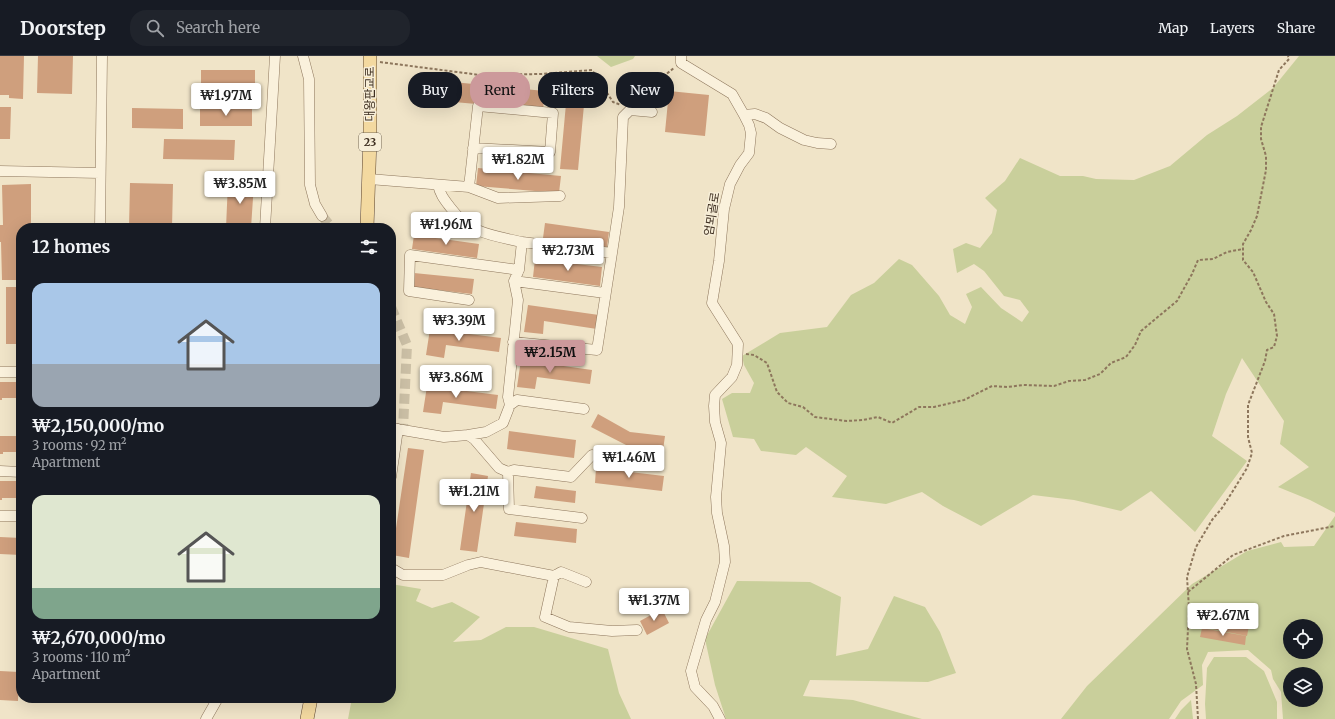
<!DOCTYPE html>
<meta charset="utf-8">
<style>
body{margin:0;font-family:Merriweather,"Noto Sans KR",serif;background:#20242c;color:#f1f3f6;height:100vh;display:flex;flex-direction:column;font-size:15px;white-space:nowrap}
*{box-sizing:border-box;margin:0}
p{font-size:13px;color:#9ea1a6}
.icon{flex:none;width:22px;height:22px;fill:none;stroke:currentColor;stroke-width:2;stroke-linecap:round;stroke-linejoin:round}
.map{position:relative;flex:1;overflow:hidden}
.panel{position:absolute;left:16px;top:167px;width:380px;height:480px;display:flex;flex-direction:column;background:#171b24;border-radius:16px;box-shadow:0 4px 16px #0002}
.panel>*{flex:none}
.guide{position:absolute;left:408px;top:16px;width:380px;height:36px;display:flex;gap:8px}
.tools{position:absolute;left:1283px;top:563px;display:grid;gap:8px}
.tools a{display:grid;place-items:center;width:40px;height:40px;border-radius:50%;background:#171b24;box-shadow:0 4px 16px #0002;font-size:20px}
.price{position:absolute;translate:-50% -34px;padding:0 9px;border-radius:4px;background:#fff;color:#222;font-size:13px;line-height:26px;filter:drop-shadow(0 1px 2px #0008)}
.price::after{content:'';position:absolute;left:50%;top:24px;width:12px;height:9px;margin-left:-6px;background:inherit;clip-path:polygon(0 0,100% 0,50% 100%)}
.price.selected{background:#cc999b;color:#111}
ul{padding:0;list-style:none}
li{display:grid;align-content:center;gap:8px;height:212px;padding:0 16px}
li span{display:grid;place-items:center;height:124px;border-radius:12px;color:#555}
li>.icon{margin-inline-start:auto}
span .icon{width:72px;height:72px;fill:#fffc;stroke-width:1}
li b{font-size:17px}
h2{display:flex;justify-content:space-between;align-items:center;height:48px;padding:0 16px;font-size:17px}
.pill{padding:0 14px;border-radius:16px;background:#171b24;box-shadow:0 4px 16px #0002;font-size:14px;line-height:36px}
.pill.selected{background:#cc999b;color:#111}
header{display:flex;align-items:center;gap:24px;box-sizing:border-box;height:56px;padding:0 20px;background:#171b24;border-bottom:1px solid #363941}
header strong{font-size:19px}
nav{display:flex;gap:22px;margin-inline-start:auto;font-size:14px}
.search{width:280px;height:36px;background:#20242c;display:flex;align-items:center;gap:10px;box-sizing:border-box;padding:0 14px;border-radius:16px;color:#9ea1a6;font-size:15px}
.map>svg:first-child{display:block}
.green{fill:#c9cf9b;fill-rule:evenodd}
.building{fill:#cf9f7d}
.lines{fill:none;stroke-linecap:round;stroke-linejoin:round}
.minor-tunnel{stroke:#ccc0a6;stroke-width:10;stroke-dasharray:10 5;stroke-linecap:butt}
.minor-casing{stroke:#8d765c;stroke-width:11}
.major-casing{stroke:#5b4430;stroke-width:14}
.path{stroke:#8d765c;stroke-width:2;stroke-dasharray:3 2;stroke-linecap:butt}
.minor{stroke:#faf1dc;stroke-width:10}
.major{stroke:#f3d9a0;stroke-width:13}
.labels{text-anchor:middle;stroke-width:3;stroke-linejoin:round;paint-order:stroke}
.shield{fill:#f7eed8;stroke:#756857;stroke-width:1}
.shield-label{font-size:11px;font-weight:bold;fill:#3d2e20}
.street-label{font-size:12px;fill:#3d2e20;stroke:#f7eed8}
</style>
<header>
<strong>Doorstep</strong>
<div class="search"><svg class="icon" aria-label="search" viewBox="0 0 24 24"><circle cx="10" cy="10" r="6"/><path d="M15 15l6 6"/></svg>Search here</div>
<nav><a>Map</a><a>Layers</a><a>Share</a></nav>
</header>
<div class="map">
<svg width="1335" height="663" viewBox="0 0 1335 663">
<rect width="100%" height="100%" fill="#f0e4c8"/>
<!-- green -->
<path class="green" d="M597,0H635L633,3L611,11Z
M1299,0H1335V457L1310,444L1278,431L1309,411L1280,388L1284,365L1242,302L1226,338L1212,380L1247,405L1195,476L1151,435L1121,455L1074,444L1033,439L981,470L943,450L922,436L886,448L832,441L847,420L806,391L796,399L761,395L754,383L733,381L722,343L732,337H750L754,327L744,309L742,300L780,277L827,271L851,239L874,227L899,203L912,209L939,240L950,259L965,268L972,251L966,238L981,231L1001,252L1022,266L1029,256L1020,244L1004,240L984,215L974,208L957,217L953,193L966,187L980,192L992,177L997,154L985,142L1005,125L1020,102L1060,120H1083L1096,123L1134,124L1170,110L1207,79L1237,60L1273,32Z
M1335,460V663H1283L1281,636L1273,623L1271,614L1248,594L1208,596L1202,609L1203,629L1181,645L1169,663H1061L1087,630L1192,528L1247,495L1281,486L1284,491L1314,490ZM1290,570H1316V596H1290ZM1290,618H1316V644H1290Z
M737,525L810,526L841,541L836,600L868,593L894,540L925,551L940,576L956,617L928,626L810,624L803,640L853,644L922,663H726L715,629L705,583Z
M391,528L421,533L416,545L432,552L452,546L480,561L453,586L481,584L506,571H534L608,593L619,637L631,663H348L352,642H391Z
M1214,601H1246L1264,615L1277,646V663H1206L1205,648L1207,612Z
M1191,644L1193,663H1175L1181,654Z"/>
<!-- building -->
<path class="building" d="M0,0H24L23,43L9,42V39H0Z
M38,0H73L72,38L37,37Z
M201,14H255V34H201Z
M411,22L545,35L543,54L409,42Z
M669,35L709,39L705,80L665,76Z
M567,37L585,38L578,114L560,113Z
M0,51H11L10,83H0Z
M132,52L183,53V73L132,72Z
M200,52H252V70H200Z
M164,83L235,84L234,104L163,103Z
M478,112L561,120L559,137L476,130Z
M228,126L254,127L251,172H226Z
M130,127L173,128L172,172H129Z
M31,128V172H21V224H2L1,186H0V169H3L2,129Z
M545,167L609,176L607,191L543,182Z
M414,179L479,188L477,202L412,193Z
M535,203L602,211L600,230L533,221Z
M414,217L474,223L472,238L412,231Z
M6,231H21V288H6Z
M528,249L599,259L597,273L544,265L543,278L524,276Z
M430,273L501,282L499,296L446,289L444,302L426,299Z
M521,304L592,314L590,328L537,321L535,333L517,331Z
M0,326H17V342H2V344H0Z
M427,330L498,339L496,353L443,346L441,358L423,356Z
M598,358L630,376L665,380L663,394L628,390L591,371Z
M509,375L576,384L574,402L507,393Z
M0,380H18V396H3V398H0Z
M408,392L424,394L409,502L392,499Z
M596,412L664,420L662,435L595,427Z
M471,417L488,420L477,496L460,494Z
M0,425H17L16,442H2V444H0Z
M536,430L576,435L575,447L534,442Z
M516,466L577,473L576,487L514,480Z
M0,481L21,482V499L0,498Z
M662,553L669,567L647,579L640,565Z
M1204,562L1249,570L1247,580L1202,571Z
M1202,572L1246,580L1245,589L1200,581Z
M0,615L19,616L18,645L0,644Z"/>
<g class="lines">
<!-- minor-tunnel -->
<path class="minor-tunnel" d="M322,160L332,172
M391,251L407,289L403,373"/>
<defs>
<path id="minor" d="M303,0L309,23L310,129L315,148L322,160
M681,0V7L732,38L744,59L749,69L751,77L749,97L740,109L730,128L724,153L719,205L712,247L738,288L737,309L732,321L715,339L714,350L715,366L721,387L716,441L717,457L724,490L725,506L715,546L706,564L691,615L695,631L713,650L720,663
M744,59L755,58L766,62L780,72L804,84L817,87L831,88
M0,115L100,117
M369,123L469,131L498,142L560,140
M438,129C440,138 444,143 450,151C470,178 491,179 522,186
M469,131L478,50L553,57L550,96L473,92
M100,172L102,0
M265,172L275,0
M514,225L605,237
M469,244L409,235L410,199L519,214
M513,286L597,294L612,197
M0,316H21
M510,349L508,341L518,244L514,225L519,214L522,186L612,197L619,151L623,61L630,54L652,56
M391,372L444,381L468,379L486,376L503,367L510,349L517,344L584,353
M468,379L474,383L499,412L508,416L509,453L582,462
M0,415L21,416
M508,416L514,414L571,421L592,399
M391,421L398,373
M0,460H21
M391,512L403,519H443L468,509L481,506L554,520L545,561L569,571L612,575L637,574
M554,520L561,516L586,526
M206,663L218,642"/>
<path id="major" d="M367,172L370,82V0
M307,663L311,642"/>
</defs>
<!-- minor casing -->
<use href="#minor" class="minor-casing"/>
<!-- major casing -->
<use href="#major" class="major-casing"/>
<!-- path -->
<path class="path" d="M380,6L480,19L541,18L592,14L613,46L621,49
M630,43L655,27L674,12
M746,298L754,299L767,307L777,336L788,347L803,351L815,361L847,365L863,364L878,361L892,367L919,351H934L964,344L992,330L1007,331L1023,329L1054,330L1069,325L1085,324L1100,318L1111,307L1126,301L1135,289L1141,275L1177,245L1192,218L1198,204L1213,203L1227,196L1243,193
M1188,536L1233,499L1284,480L1335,470
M1198,663L1196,628L1187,593L1189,552L1187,521L1196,491L1212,464L1222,452L1231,438L1247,412L1252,397L1248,381V349L1265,305L1267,294L1274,291L1277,280L1274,258L1266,246L1253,216L1243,204V188L1251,174L1257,160L1266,114V100L1261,83V71L1279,14L1289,3L1288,0"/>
<!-- minor -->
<use href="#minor" class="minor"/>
<!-- major -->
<use href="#major" class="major"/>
</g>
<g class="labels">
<!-- shield labels -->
<rect class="shield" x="359" y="77" width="22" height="18" rx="3"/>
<g class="shield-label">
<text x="370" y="90">23</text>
</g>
<!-- street labels -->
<g class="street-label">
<text transform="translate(370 38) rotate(-90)" y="4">대왕판교로</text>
<text transform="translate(712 158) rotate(-81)" y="4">엄뫼골로</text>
</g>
</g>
</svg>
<div class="tools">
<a><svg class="icon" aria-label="locate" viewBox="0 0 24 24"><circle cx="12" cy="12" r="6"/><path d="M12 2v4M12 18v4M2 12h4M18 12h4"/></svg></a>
<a><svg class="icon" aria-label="layers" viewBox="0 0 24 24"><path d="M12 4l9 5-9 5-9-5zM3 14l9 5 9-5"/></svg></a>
</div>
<b class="price" style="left:226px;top:61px">₩1.97M</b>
<b class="price" style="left:518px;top:125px">₩1.82M</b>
<b class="price" style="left:240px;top:149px">₩3.85M</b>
<b class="price" style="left:446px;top:190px">₩1.96M</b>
<b class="price" style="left:568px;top:216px">₩2.73M</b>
<b class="price" style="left:459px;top:286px">₩3.39M</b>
<b class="price selected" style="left:550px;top:318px">₩2.15M</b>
<b class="price" style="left:456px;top:343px">₩3.86M</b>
<b class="price" style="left:629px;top:423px">₩1.46M</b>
<b class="price" style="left:474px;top:457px">₩1.21M</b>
<b class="price" style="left:654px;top:566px">₩1.37M</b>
<b class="price" style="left:1223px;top:581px">₩2.67M</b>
<div class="guide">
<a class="pill">Buy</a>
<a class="pill selected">Rent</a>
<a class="pill">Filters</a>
<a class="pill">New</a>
</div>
<section class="panel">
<h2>12 homes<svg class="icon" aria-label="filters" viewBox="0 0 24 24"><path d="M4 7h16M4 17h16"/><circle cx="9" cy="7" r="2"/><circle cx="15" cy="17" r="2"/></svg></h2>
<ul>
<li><span style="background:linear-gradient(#a9c7e8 65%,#9aa5b1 0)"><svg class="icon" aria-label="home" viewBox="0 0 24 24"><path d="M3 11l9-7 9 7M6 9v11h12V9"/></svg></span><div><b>₩2,150,000/mo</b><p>3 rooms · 92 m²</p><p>Apartment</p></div></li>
<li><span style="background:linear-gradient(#dfe7d0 75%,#7fa58c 0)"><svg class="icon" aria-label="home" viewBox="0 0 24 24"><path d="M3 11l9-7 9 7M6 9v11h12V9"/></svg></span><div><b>₩2,670,000/mo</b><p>3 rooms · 110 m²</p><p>Apartment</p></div></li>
</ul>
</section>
</div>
